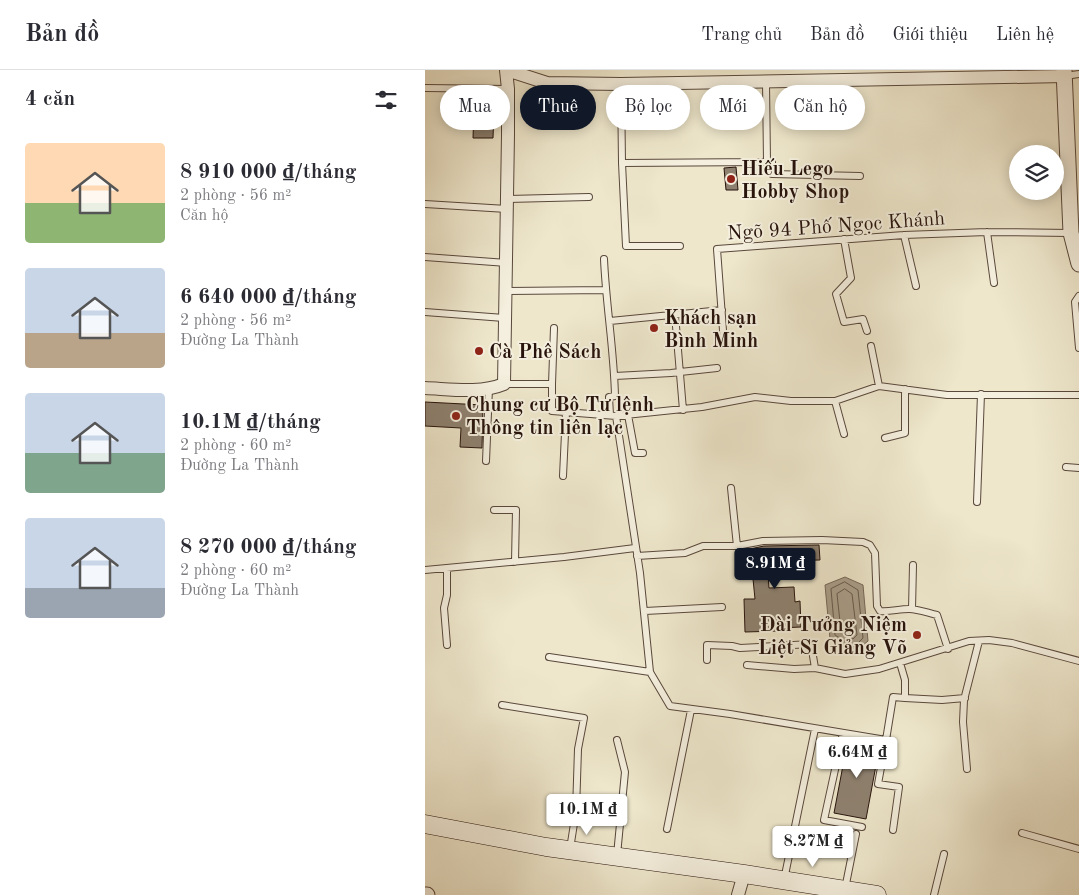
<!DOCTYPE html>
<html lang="vi">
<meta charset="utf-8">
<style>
body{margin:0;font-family:"Old Standard TT",serif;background:#f2f2f3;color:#2b2b33;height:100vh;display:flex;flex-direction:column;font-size:19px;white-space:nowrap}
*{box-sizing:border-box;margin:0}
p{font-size:16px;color:#7c7c81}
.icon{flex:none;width:28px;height:28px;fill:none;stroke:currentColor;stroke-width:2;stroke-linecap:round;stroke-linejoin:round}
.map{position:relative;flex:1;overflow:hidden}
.sheet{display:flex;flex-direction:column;background:#fff;width:425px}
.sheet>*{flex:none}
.banner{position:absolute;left:15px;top:15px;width:475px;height:45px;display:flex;gap:10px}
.controls{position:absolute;left:584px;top:75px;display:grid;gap:10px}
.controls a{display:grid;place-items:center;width:55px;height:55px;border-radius:50%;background:#fff;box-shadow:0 2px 12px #0003;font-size:25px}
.price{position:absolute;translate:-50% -42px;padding:0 11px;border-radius:5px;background:#fff;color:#222;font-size:16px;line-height:32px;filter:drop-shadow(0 1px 2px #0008)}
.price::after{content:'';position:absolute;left:50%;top:30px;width:15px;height:11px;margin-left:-8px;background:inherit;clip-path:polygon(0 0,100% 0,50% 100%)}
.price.current{background:#111827;color:#fff}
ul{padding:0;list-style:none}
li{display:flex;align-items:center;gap:15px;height:125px;padding:0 25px}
li span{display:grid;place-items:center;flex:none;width:140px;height:100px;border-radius:5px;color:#555}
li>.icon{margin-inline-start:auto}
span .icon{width:60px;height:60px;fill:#fffc;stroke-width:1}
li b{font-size:21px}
h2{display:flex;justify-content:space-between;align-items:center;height:60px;padding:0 25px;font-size:21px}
.pill{padding:0 18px;border-radius:22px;background:#fff;box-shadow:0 2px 12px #0003;font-size:18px;line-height:45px}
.pill.current{background:#111827;color:#fff}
header{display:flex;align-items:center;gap:30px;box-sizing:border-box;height:70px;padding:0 25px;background:#fff;border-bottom:1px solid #e1e1e2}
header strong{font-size:24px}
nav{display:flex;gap:28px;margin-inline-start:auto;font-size:18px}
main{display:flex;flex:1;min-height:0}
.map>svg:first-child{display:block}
.water{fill:#aa9f8b;stroke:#766758}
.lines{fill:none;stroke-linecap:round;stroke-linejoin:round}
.shore{stroke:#68594c;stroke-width:1}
.building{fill:#8e8170;stroke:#27130c}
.service-casing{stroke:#59483c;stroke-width:8}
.minor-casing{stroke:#59483c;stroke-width:14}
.tertiary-casing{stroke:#59483c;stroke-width:17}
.secondary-casing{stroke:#27130c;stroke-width:19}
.service{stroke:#f4efde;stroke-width:6}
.minor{stroke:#f4efde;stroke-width:12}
.tertiary{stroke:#f4efde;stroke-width:15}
.secondary{stroke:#f4efde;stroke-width:18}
.poi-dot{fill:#8f2418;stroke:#f4efde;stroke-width:2}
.labels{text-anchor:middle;stroke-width:4;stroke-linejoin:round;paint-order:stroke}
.poi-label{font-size:20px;font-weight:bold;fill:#27130c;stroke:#f4efde;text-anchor:start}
.street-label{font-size:20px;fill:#27130c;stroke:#f4efde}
</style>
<header>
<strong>Bản đồ</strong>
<nav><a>Trang chủ</a><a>Bản đồ</a><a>Giới thiệu</a><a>Liên hệ</a></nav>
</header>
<main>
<section class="sheet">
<h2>4 căn<svg class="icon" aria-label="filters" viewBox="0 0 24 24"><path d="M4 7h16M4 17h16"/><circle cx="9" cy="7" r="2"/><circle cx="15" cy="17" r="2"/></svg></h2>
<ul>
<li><span style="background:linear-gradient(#ffd9b3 60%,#8fb573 0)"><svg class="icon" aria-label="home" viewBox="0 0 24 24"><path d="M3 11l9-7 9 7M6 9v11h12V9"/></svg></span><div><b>8 910 000 ₫/tháng</b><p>2 phòng · 56 m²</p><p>Căn hộ</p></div></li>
<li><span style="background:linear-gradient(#c9d6e8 65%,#b9a48a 0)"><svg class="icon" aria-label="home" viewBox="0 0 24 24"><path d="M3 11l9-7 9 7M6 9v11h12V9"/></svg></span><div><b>6 640 000 ₫/tháng</b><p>2 phòng · 56 m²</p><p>Đường La Thành</p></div></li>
<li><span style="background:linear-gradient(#c9d6e8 60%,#7fa58c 0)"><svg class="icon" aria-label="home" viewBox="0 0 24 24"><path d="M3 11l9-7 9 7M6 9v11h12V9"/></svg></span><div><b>10.1M ₫/tháng</b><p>2 phòng · 60 m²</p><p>Đường La Thành</p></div></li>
<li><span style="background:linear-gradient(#c9d6e8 70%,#9aa5b1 0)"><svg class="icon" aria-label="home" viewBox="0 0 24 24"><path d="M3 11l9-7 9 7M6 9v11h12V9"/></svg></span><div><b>8 270 000 ₫/tháng</b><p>2 phòng · 60 m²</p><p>Đường La Thành</p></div></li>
</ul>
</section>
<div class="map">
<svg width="654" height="825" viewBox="0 0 654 825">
<rect width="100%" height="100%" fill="#eee7cc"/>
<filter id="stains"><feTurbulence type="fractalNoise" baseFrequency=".004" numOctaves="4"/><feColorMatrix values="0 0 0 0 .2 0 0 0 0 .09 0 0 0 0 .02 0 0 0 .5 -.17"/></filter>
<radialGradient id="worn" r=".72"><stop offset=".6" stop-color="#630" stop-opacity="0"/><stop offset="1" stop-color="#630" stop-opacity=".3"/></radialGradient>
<!-- water -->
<path class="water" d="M420,507L438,515L443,571L429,583L405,569L400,515Z"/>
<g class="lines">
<!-- shore -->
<path class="shore" d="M420,512L433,520L438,568L429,577L410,565L406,519Z
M420,519L427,524L432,565L428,569L416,561L412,524Z"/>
</g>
<!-- building -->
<path class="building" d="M49,39L69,40L68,68H48Z
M311,97L313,120H301L299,98Z
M0,332L58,335L57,378L35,377L36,358L0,356Z
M394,475L395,490L342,491L344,518L369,517L370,532L375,531L376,557L353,558V561L320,562L319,529H330L325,479L339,476Z
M423,669L455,674L441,749L409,743Z"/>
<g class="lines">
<defs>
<path id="service" d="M640,6L654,4
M341,13L342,92
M196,14L197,93L201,176H255
M0,18L83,19
M197,93L347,92V104L435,106
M82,129L164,127
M0,134L82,139
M562,162L569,213
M479,165L491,216
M419,169L426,208L411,224L419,252L438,249L442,261
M0,187L82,193
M179,189C181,235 189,280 190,326L184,327L185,345
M82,221L181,220
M654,226L650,232L654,278
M0,242L79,248
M250,244L258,340
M185,251L297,240
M299,274L292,179L479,165L562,162L645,163
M446,276L454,316
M190,306L246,303L292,298
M79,314H127V341L191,346L277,337L330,327L366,331H410L454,316L522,325H654
M127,314L129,258
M410,331L419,364
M203,345L210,383H218
M191,346L215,503L225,602L245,636L305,644L461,670L468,627L480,628V610L475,593
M460,368L480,363V319
M61,391L64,318
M641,397L654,398
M138,406L141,342
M306,418L312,476
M552,432L556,324
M69,440H91L90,492
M212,486L260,483L278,476H312L338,471L397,470L438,472L445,475L450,483L452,536L455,541C464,542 474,539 484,539C493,539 503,543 512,545L523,579
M22,498V525L19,538L22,575
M0,500L139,487L210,478
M487,539L488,495
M220,541L297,537
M124,587L225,602
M282,590V575L307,576L315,578L386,574L390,598L420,604L454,599L544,571L564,570L587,573L654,591
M322,595L369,599L390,598
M480,628L517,630L540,628
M77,635L159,648L153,679L151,741L145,779
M418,663L399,750L437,757
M192,670L200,702L192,785
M461,670L453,714L474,717L468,760
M542,699L538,652L539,630L554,571
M242,759L266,640
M597,763L654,779
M359,810L390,659
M420,819L431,764
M509,825L519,784"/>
<path id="minor" d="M82,0L122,13L196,14L640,6
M0,318C25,319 55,324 79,314L83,64V19L81,0
M313,825L319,804"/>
<path id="tertiary" d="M639,0L646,163L654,194
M0,825H2"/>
<path id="secondary" d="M0,754L121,777L319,804L452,825"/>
</defs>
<!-- service casing -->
<use href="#service" class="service-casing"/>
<!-- minor casing -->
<use href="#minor" class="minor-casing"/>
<!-- tertiary casing -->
<use href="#tertiary" class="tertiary-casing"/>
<!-- secondary casing -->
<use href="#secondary" class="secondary-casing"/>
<!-- service -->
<use href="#service" class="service"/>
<!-- minor -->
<use href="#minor" class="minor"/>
<!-- tertiary -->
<use href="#tertiary" class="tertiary"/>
<!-- secondary -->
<use href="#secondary" class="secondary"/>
</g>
<!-- markers -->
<g class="poi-dot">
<circle cx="306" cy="109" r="5"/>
<circle cx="229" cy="258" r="5"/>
<circle cx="54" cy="281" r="5"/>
<circle cx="31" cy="346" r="5"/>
<circle cx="492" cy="565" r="5"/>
</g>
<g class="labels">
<!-- poi labels -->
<g class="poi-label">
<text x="316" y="105">Hiếu Lego<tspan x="316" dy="23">Hobby Shop</tspan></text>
<text x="239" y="254">Khách sạn<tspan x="239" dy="23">Bình Minh</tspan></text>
<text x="64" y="288">Cà Phê Sách</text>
<text x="41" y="341">Chung cư Bộ Tư lệnh<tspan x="41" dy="23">Thông tin liên lạc</tspan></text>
<text x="482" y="561" text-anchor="end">Đài Tưởng Niệm<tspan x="482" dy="23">Liệt Sĩ Giảng Võ</tspan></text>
</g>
<!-- street labels -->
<g class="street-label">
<text transform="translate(411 155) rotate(-4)" y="7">Ngõ 94 Phố Ngọc Khánh</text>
</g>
</g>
<rect width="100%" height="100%" filter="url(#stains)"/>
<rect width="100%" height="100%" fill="url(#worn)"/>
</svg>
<div class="controls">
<a><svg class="icon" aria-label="layers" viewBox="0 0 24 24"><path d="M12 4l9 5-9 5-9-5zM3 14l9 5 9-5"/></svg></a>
</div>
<b class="price current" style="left:350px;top:520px">8.91M ₫</b>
<b class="price" style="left:432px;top:709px">6.64M ₫</b>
<b class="price" style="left:162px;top:766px">10.1M ₫</b>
<b class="price" style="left:388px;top:798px">8.27M ₫</b>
<div class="banner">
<a class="pill">Mua</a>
<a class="pill current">Thuê</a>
<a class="pill">Bộ lọc</a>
<a class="pill">Mới</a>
<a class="pill">Căn hộ</a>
</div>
</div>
</main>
